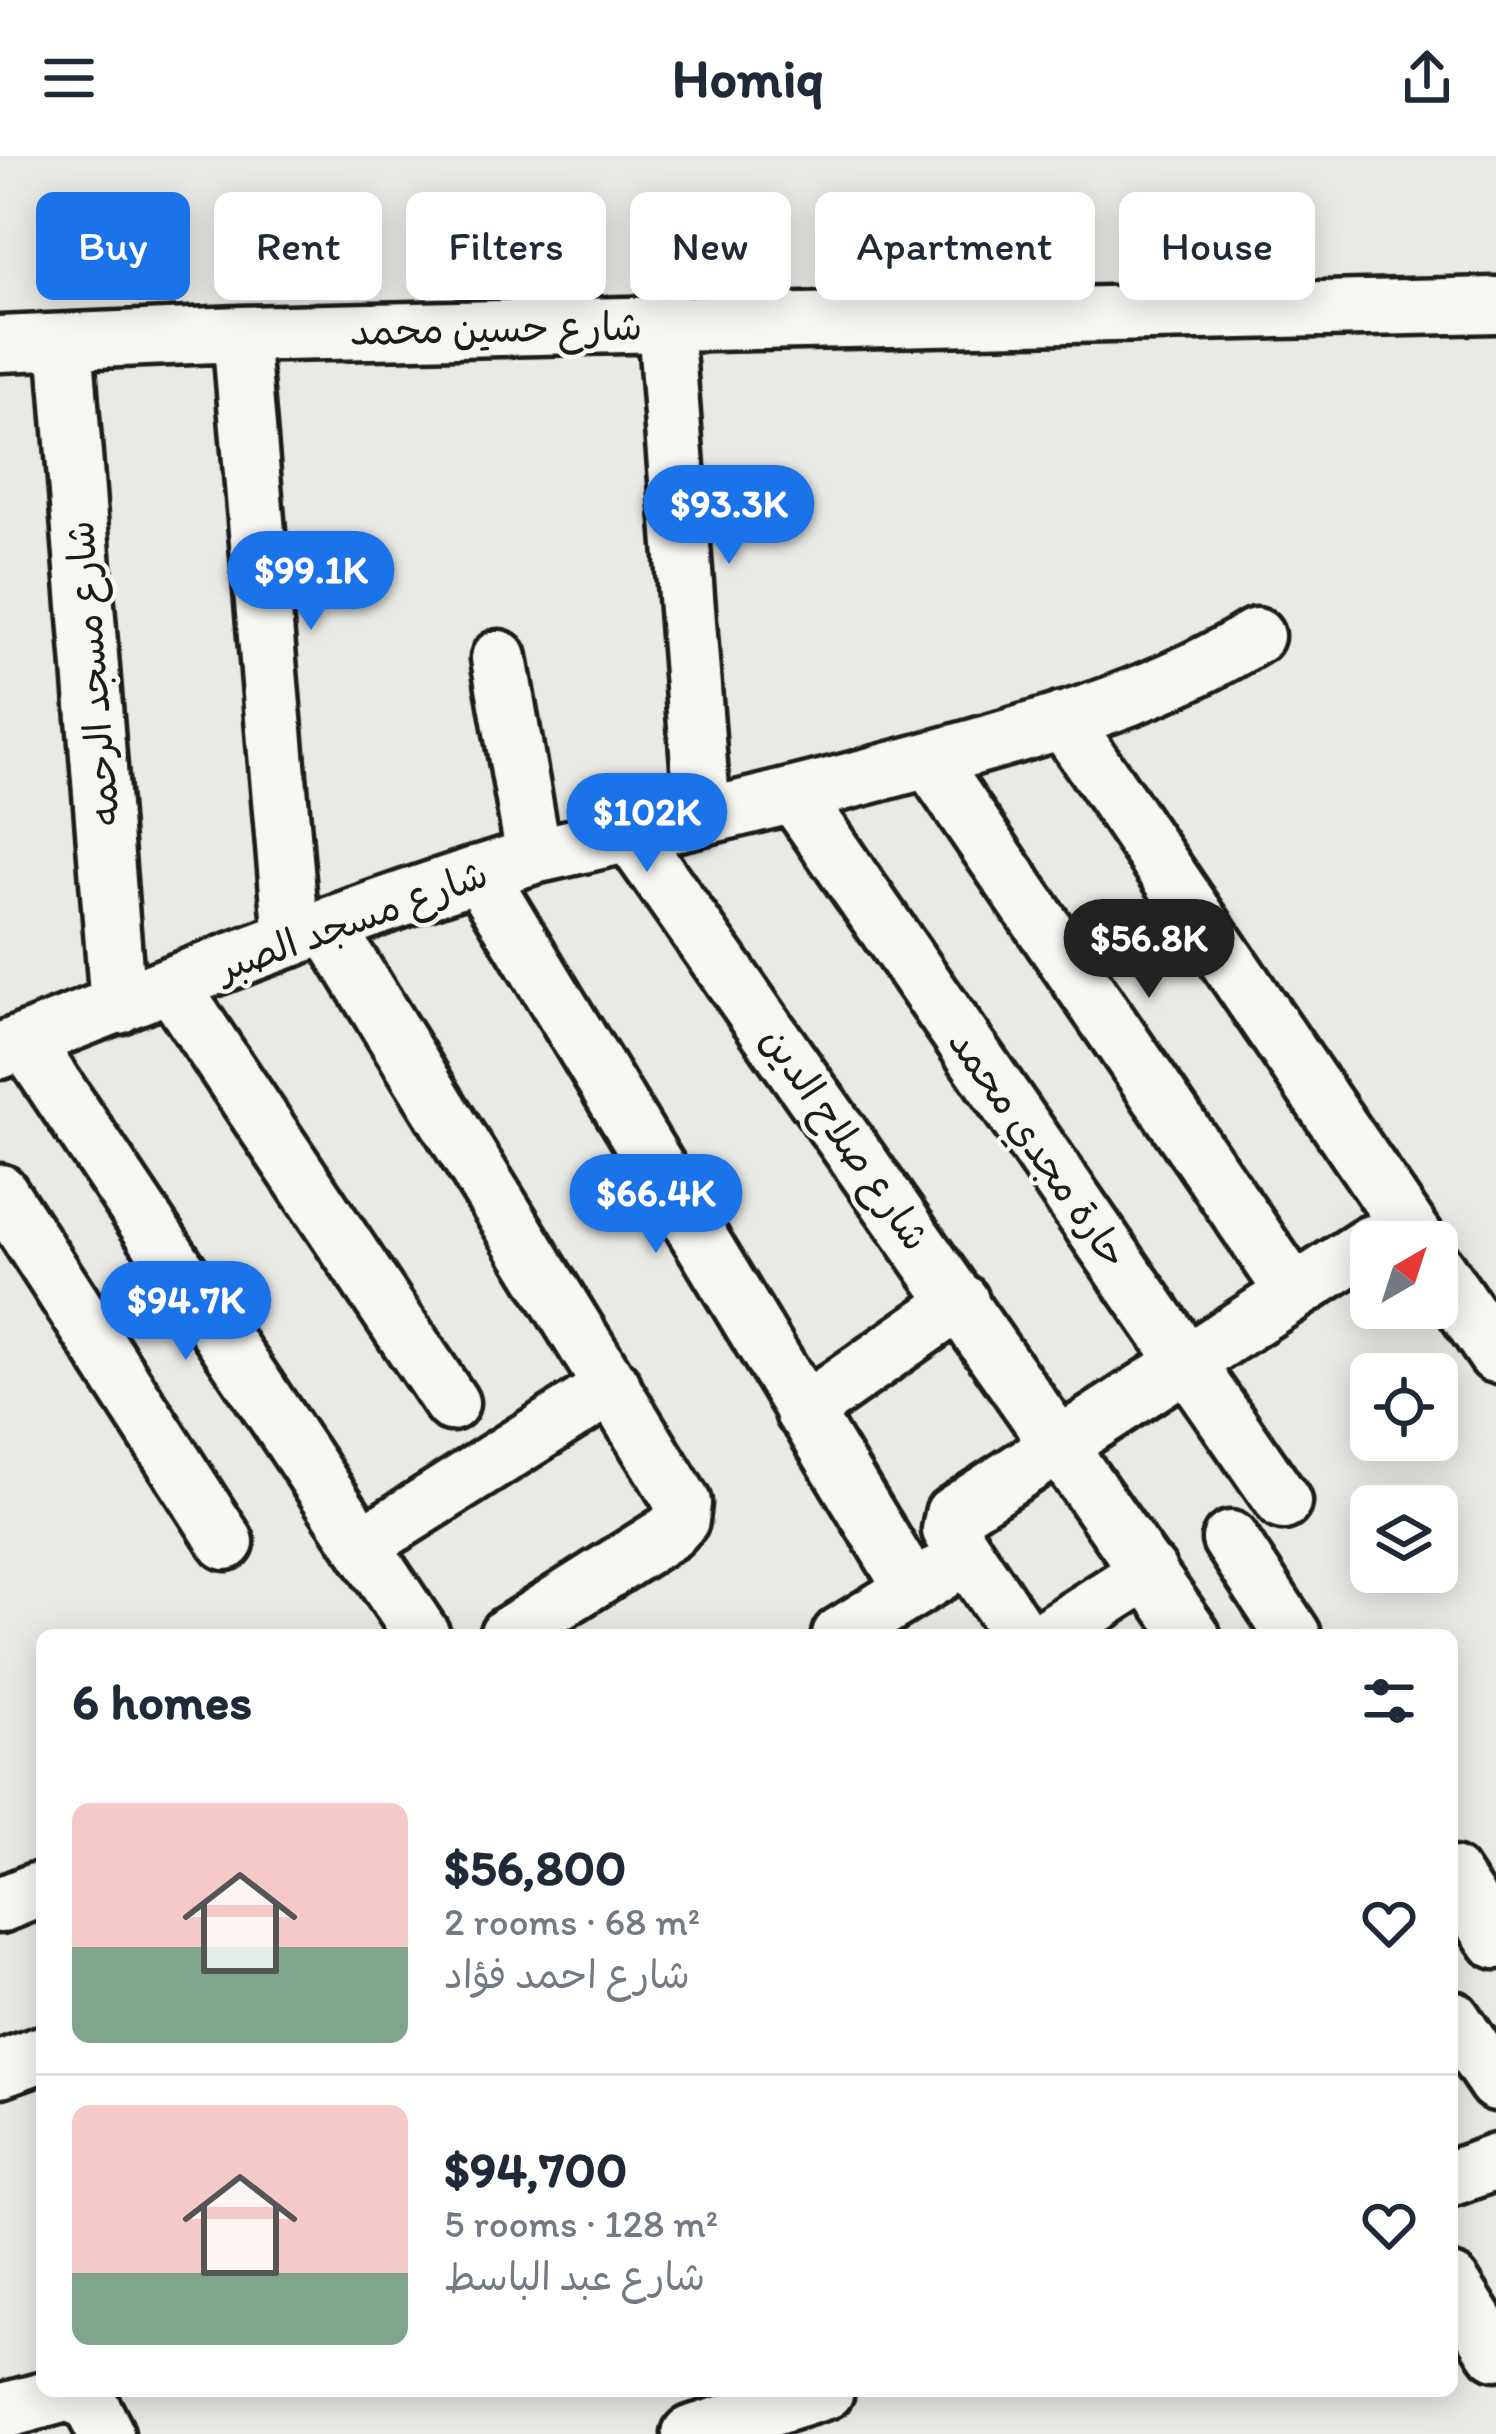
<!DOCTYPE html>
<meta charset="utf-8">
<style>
body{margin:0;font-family:Itim,"Playpen Sans Arabic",sans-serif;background:#f6f6f7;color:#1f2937;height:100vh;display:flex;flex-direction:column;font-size:45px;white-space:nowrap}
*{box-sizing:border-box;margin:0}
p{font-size:39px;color:#747a83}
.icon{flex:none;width:66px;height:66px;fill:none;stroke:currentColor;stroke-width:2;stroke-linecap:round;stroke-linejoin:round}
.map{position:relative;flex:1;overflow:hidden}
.details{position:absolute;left:36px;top:1473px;width:1422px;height:768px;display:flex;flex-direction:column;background:#fff;border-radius:18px;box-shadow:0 6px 30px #0003}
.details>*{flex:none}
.top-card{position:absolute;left:36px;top:36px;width:1425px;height:108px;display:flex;gap:24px}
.needle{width:78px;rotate:39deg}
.tools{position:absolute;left:1350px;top:1065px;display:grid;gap:24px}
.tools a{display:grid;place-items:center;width:108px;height:108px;border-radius:18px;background:#fff;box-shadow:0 6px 30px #0003;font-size:60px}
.price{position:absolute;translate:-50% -102px;padding:0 27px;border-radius:42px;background:#1a73e8;color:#fff;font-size:39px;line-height:78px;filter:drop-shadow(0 3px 6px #0008)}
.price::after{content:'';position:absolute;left:50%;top:72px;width:36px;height:27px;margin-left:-18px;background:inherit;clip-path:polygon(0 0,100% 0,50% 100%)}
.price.on{background:#222;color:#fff}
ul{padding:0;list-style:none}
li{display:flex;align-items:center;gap:36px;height:300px;padding:0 36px}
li+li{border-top:3px solid #e0e1e3}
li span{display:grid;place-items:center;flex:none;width:336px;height:240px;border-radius:18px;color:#555}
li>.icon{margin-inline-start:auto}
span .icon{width:144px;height:144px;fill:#fffc;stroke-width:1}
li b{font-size:51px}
h2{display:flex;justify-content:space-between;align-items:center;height:144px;padding:0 36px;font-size:51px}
.tag{padding:0 42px;border-radius:18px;background:#fff;box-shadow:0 6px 30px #0003;font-size:42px;line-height:108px}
.tag.on{background:#1a73e8;color:#fff}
header{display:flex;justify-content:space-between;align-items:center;height:156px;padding:0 36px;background:#fff;font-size:54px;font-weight:700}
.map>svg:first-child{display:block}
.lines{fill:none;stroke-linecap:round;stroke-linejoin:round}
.minor-casing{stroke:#1c1c1c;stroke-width:63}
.minor{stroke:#f6f6f2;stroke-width:54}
.labels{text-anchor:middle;stroke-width:9;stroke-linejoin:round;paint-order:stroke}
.street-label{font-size:39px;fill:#1c1c1c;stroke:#f6f6f2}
</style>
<header><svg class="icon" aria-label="menu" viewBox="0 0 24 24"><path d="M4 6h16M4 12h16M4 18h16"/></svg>Homiq<svg class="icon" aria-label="share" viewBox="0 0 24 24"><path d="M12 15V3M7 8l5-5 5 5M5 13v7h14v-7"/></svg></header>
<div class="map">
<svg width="1496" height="2278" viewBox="0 0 1496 2278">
<rect width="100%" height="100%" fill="#e9e9e5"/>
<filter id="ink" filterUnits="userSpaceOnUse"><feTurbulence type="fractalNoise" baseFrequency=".00833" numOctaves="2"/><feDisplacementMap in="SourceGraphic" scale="24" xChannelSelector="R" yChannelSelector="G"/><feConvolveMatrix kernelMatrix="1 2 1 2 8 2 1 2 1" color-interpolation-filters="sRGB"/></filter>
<g filter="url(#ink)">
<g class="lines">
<defs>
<path id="minor" d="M665,169L703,660
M240,178L292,783
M65,186L118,850
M0,188L240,178L1496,149
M499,502L534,700
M1063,564L1419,1086
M929,604L1294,1137
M794,639L1283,1346
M629,677L1192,1479
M479,717L913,1434
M327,770L683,1347L681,1364L670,1376L507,1479
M172,830L451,1247
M25,885L422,1479
M0,895C176,825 353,756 534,700C676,668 819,635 960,595C1063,566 1165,537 1256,480
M0,1036L226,1386
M1437,1113L1496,1199
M803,1256L961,1145
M1230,1383L1293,1479
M362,1389L613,1230
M840,1479L940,1417
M1020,1479L950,1374L953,1358L1371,1087
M1049,1479L1149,1415
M1452,1719L1496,1785
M0,1749L35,1735
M1452,1862L1496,1927
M0,1913L42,1898
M1452,2022L1496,2006
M1452,2127L1496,2196
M0,2256L69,2237L90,2247L106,2278
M690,2278L826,2235"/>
</defs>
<!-- minor casing -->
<use href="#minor" class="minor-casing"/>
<!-- minor -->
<use href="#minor" class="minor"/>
</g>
</g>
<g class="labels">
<!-- street labels -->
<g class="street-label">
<text transform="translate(496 172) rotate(-1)" y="14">شارع حسين محمد</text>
<text transform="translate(92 518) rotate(-95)" y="14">شارع مسجد الرحمه</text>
<text transform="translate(352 764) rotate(-20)" y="14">شارع مسجد الصبر</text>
<text transform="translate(846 982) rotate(55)" y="14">شارع صلاح الدين</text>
<text transform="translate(1039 992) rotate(55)" y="14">حارة مجدي محمد</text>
</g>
</g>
</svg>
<div class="tools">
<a><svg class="needle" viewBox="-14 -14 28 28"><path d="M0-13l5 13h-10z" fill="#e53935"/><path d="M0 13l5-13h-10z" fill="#747a83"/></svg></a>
<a><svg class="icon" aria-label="locate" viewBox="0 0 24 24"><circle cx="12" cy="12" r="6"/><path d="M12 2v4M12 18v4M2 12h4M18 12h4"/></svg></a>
<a><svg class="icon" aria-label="layers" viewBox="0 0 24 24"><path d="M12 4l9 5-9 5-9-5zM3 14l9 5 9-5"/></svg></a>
</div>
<b class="price" style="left:729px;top:411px">$93.3K</b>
<b class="price" style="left:311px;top:477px">$99.1K</b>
<b class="price" style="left:647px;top:719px">$102K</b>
<b class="price on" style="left:1149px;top:845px">$56.8K</b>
<b class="price" style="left:656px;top:1100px">$66.4K</b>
<b class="price" style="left:186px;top:1207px">$94.7K</b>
<div class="top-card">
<a class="tag on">Buy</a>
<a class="tag">Rent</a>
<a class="tag">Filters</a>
<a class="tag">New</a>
<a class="tag">Apartment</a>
<a class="tag">House</a>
</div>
<section class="details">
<h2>6 homes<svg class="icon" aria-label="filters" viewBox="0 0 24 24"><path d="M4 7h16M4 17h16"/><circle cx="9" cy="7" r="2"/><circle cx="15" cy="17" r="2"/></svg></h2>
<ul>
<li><span style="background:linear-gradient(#f6c9c9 60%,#7fa58c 0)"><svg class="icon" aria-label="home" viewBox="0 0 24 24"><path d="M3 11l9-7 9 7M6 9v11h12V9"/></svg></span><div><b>$56,800</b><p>2 rooms · 68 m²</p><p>شارع احمد فؤاد</p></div><svg class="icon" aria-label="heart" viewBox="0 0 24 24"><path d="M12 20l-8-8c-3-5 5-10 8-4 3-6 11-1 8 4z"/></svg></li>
<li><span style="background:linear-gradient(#f6c9c9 70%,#7fa58c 0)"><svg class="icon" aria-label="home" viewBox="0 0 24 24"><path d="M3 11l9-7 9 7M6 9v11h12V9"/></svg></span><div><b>$94,700</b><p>5 rooms · 128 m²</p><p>شارع عبد الباسط</p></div><svg class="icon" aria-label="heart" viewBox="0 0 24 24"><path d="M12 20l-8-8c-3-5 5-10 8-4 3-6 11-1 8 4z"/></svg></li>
</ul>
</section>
</div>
